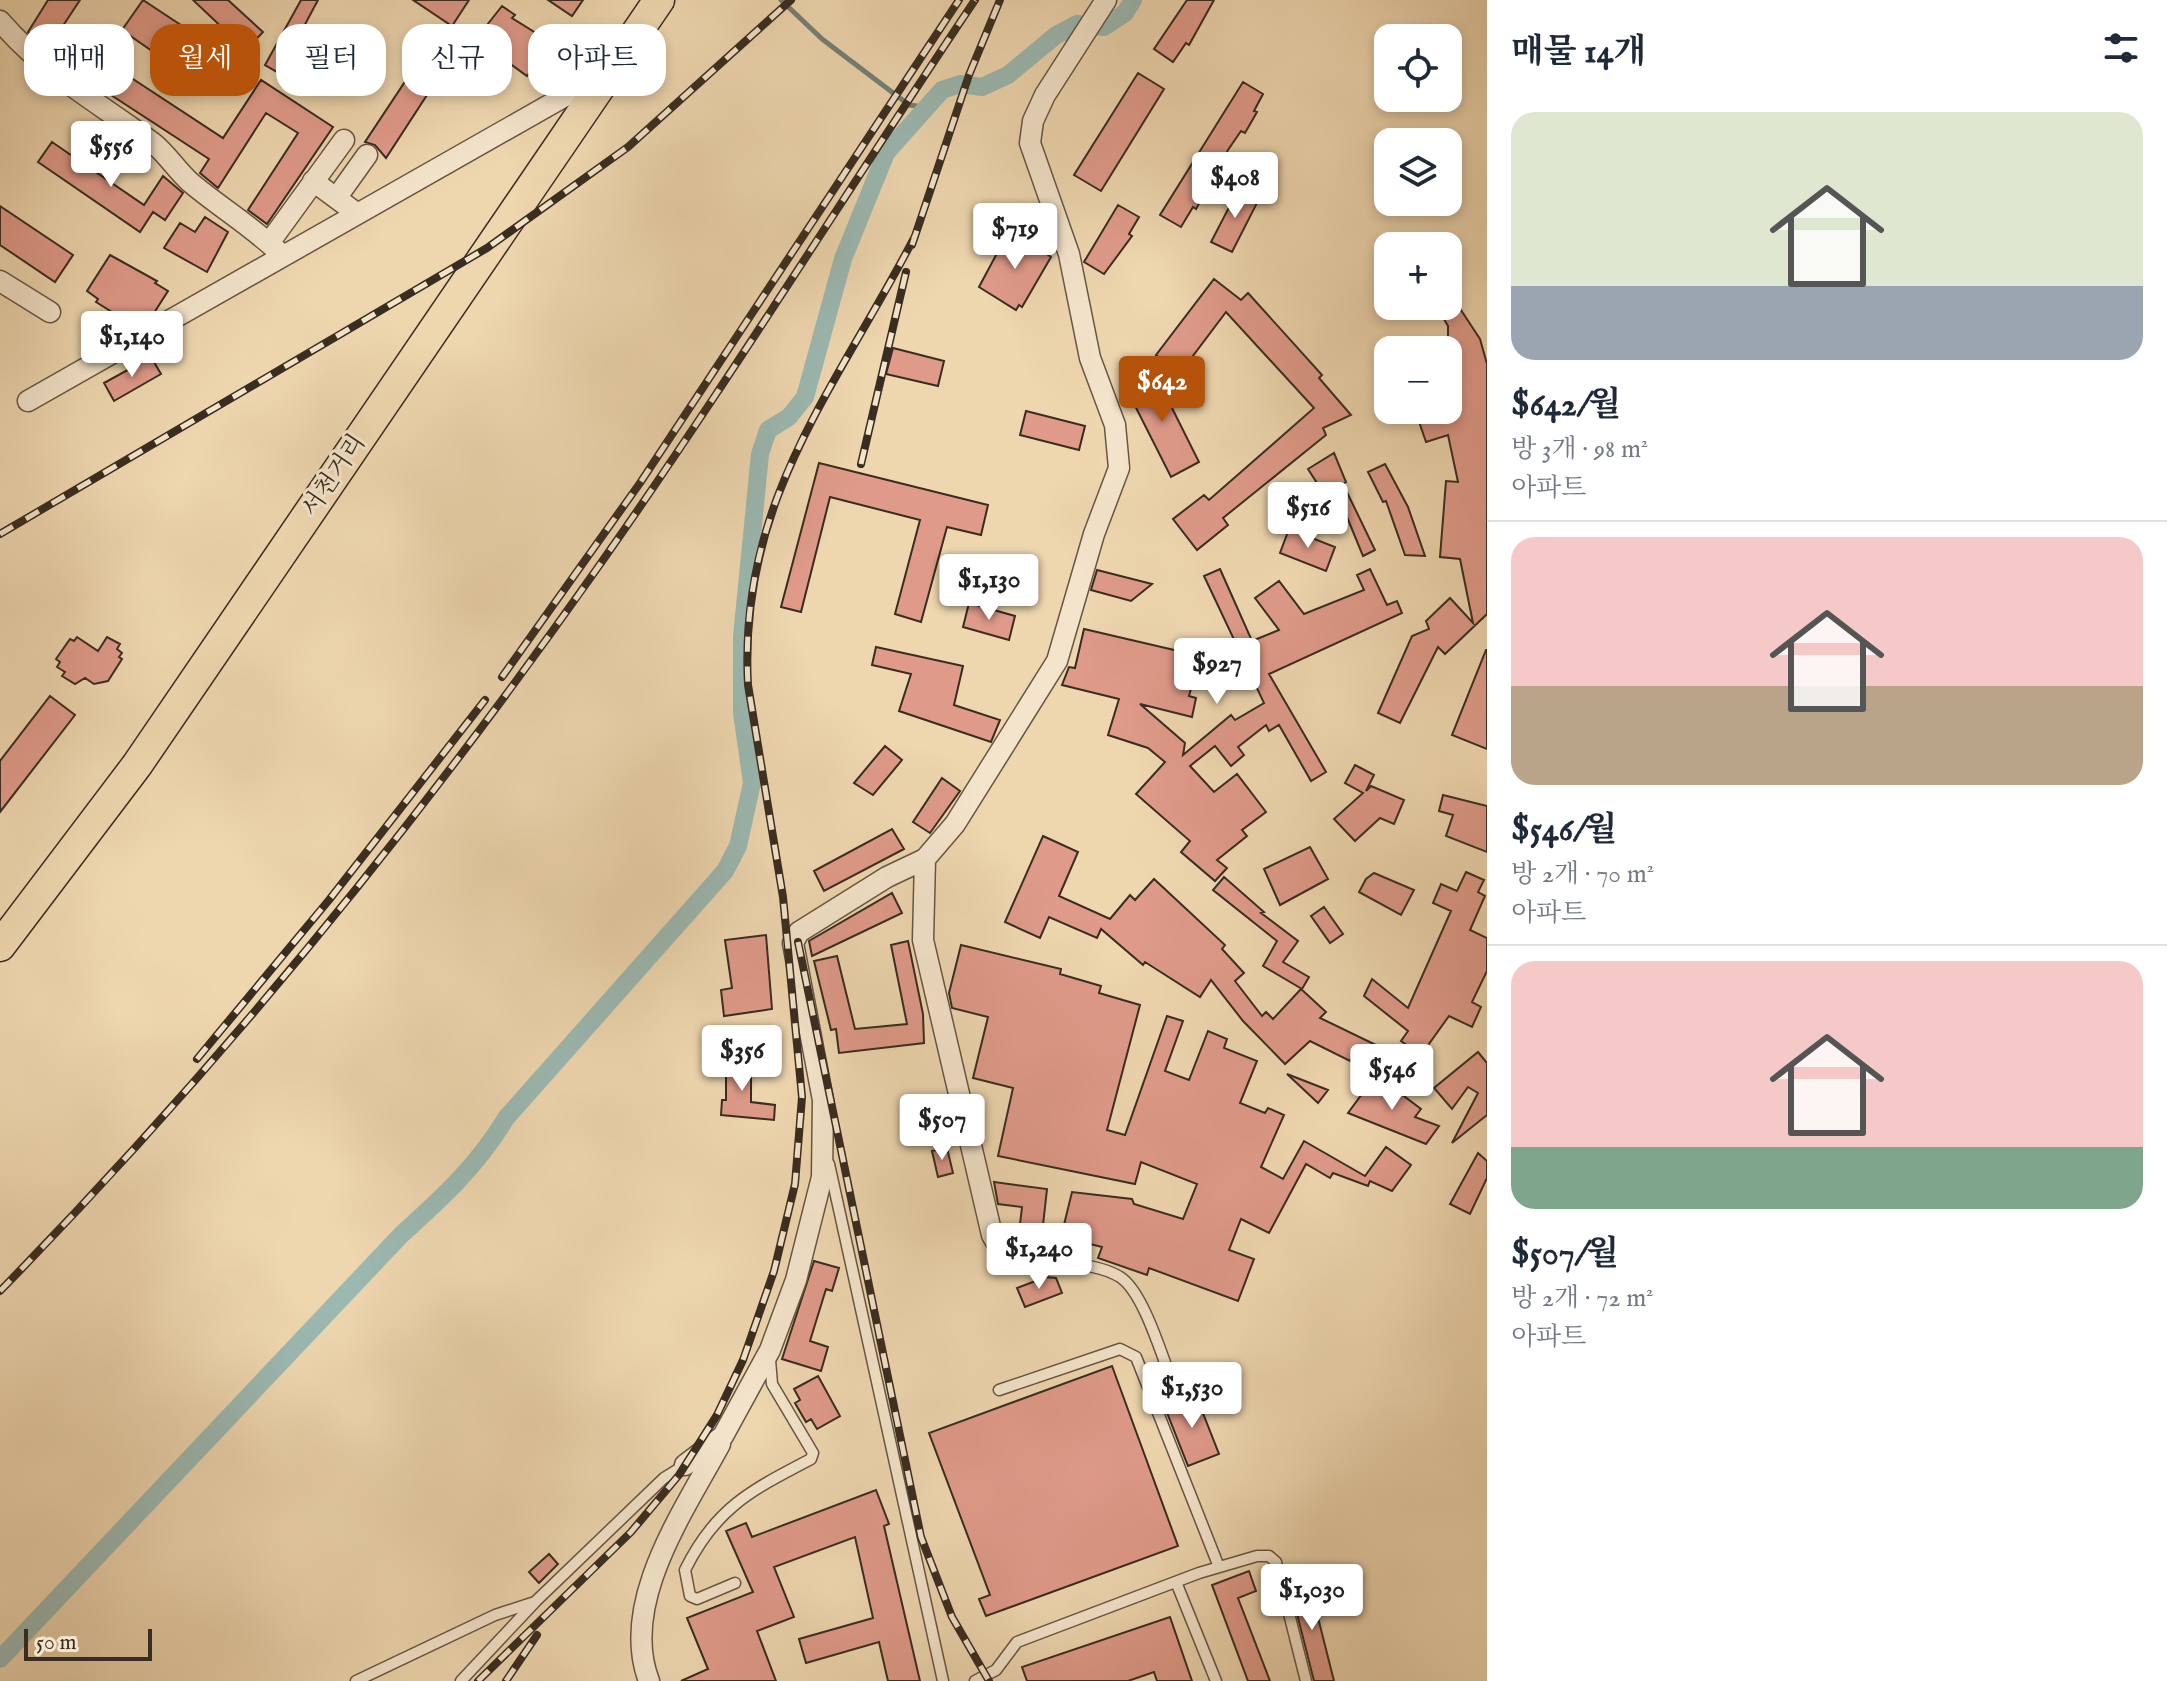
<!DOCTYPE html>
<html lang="ko">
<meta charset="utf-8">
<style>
body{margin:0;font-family:"IM FELL English","Noto Serif KR",serif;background:#f6f6f7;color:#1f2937;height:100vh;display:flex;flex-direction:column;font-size:30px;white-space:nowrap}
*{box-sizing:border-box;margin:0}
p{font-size:26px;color:#747a83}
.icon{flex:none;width:44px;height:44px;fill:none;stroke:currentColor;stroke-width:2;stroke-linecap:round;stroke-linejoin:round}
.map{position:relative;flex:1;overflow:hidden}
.details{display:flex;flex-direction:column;background:#fff;width:680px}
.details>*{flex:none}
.top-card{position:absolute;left:24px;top:24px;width:760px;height:72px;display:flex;gap:16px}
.fabs{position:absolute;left:1374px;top:24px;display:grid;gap:16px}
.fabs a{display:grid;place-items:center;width:88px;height:88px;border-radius:16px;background:#fff;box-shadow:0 4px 12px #0003;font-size:40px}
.scale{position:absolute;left:24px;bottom:20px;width:128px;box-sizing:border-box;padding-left:8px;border:4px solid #392c20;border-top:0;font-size:22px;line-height:28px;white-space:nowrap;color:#392c20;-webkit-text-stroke:6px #f4e4cb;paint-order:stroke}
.price{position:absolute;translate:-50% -68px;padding:0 18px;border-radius:8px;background:#fff;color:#222;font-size:26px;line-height:52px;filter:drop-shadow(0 2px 4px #0008)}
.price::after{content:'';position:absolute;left:50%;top:48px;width:24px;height:18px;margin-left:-12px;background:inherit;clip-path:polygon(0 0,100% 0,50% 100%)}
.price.selected{background:#b45309;color:#fff}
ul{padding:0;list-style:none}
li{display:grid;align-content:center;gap:16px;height:424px;padding:0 24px}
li+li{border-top:2px solid #e0e1e3}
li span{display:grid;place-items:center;height:248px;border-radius:24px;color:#555}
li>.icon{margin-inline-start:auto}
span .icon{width:144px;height:144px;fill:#fffc;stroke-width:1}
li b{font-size:34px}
h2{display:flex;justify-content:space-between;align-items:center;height:96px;padding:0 24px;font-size:34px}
.tag{padding:0 28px;border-radius:24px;background:#fff;box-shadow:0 4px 12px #0003;font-size:28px;line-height:72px}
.tag.selected{background:#b45309;color:#fff}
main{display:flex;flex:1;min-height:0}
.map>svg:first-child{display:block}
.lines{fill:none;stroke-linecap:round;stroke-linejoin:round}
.stream{stroke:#748077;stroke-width:5}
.canal{stroke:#9bb8b1;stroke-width:18}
.building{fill:#df9a89;stroke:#392c20;stroke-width:2}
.service-casing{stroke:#665644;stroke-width:13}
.minor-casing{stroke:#665644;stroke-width:23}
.primary-casing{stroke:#392c20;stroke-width:33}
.service{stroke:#f4e4cb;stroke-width:10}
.minor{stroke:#f4e4cb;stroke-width:20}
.primary{stroke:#eed6af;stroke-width:30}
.rail-casing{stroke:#392c20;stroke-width:8}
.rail{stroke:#f4e4cb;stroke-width:5;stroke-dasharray:15;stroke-linecap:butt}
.labels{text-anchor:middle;stroke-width:6;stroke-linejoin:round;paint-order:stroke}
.street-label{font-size:24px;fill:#392c20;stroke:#f4e4cb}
</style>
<main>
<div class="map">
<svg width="1487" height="1681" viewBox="0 0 1487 1681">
<rect width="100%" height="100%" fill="#eed6af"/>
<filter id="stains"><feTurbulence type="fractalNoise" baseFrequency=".0025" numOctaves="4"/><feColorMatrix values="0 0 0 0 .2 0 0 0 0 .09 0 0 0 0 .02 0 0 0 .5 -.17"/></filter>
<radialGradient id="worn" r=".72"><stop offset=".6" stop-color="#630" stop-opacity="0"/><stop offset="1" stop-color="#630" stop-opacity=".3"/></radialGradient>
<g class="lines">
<!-- stream -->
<path class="stream" d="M781,0L822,39L909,105L925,107"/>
<!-- canal -->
<path class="canal" d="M0,1659L401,1235C442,1198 478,1165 506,1118L725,871L738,846L752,783L742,713V637L760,454L768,430L789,417L805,397L843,259L886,153L942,90L960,84L982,87L1008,75L1055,36L1077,24L1104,27L1125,13L1133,0"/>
</g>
<!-- building -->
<path class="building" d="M48,0H80L47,50L28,32Z
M143,0L214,47L192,79L122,30Z
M193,0H228L263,32L246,50Z
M301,0H318L279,73L265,65Z
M413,0H469L452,26Z
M548,0H583L572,16Z
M1187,0H1214L1189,45L1186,43L1173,62L1154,49Z
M502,6L515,15L512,18L552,43L527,76L476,39Z
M432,41L453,55L386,158L375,145L365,142Z
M101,58L223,138L261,80L333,127L267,224L248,210L298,133L266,113L218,188L200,173L209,159L88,80Z
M1138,73L1164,89L1101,191L1074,175Z
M1243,82L1263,94L1254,111L1257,112L1245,133L1241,131L1228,150L1196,209L1193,207L1181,227L1160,215Z
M52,142L144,205L163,176L183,193L165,220L153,212L140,232L38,162Z
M1239,188L1259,199L1232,252L1211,242Z
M1118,205L1139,217L1129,234L1132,236L1104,274L1084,262Z
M0,206L73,255L55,282L0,245Z
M205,217L228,232L207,272L164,248L180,223L195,232Z
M1013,233L1022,238L1024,234L1046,249L1044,252L1051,257L1022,307L1019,305L1016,310L979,287L1003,242L1006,244Z
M110,255L157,281L155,283L168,291L152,316L138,324L133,321L131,324L96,302L98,299L87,291Z
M1214,279L1241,300L1248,293L1322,375L1319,378L1351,415L1323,428L1326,435L1223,518L1228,525L1197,550L1173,519L1204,495L1209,500L1314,408L1226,312L1180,373L1156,355Z
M1457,304L1480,339L1487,364V614L1445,654L1438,647L1400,723L1378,713L1412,636L1429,629L1426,621L1450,598L1473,623L1460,559L1440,557L1446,481L1458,482L1448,435L1426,442L1415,410H1448V326L1441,314Z
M893,348L944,361L938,386L886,374Z
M151,357L161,374L114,401L104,383Z
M1154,372L1199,462L1171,477L1125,386Z
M1026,411L1085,426L1079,450L1020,435Z
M1334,453L1346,482L1343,484L1375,550L1363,556L1347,517L1344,525L1308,469Z
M819,463L988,505L981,535L947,527L921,622L895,614L920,520L830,497L801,612L781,607Z
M1385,464L1408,507L1425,556L1405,555L1386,501L1383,502L1368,472Z
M1289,529L1335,547L1326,571L1280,553Z
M1220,569L1252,641L1279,630L1255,598L1279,581L1304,614L1364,590L1357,575L1370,569L1387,605L1397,601L1402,613L1269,674L1326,772L1311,781L1279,725L1269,731L1266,725L1238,747L1244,755L1231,766L1215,746L1190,766L1214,792L1237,774L1266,812L1242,830L1247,836L1217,860L1227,868L1215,881L1181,852L1190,841L1136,794L1165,762L1148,748L1108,735L1119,699L1062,685L1069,667L1075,668L1084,629L1200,656L1189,696L1196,698L1192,717L1140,704L1185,743L1183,755L1231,715L1235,720L1264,703L1204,576Z
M1097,570L1152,584L1131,601L1091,590Z
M969,603L1015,616L1009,640L963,627Z
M77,637L98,651L107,637L120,644L117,649L122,653L119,657L122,659L108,681L94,684L85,678L75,684L62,676L65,672L57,667L60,662L56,659L70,639L74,641Z
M876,647L963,666L954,705L1000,720L991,742L899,711L911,674L872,665Z
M1486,650H1487V749L1452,735Z
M50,696L75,715L0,812V761Z
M885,746L902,760L873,795L854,783Z
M1355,765L1374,775L1366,791L1371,786L1404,800L1394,824L1380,818L1355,841L1334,819L1363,793L1345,783Z
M942,778L960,791L930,833L913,822Z
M1443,795L1487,806V852L1446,836L1453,815L1439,811Z
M892,829L904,849L824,891L814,871Z
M1043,836L1078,852L1059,896L1110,919L1130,895L1135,900L1154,879L1225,945L1222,949L1244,973L1235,981L1262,1016L1266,1012L1273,1019L1301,989L1326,1012L1320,1018L1378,1046L1368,1063L1353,1055L1350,1061L1310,1041L1285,1064L1243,1021L1211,980L1200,997L1145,962L1143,965L1101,929L1097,938L1049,917L1040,938L1005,922Z
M1310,847L1328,879L1280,905L1264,869Z
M1466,872L1484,880L1478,892L1485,896L1470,930L1487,938V971L1472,1002L1481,1007L1472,1027L1449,1016L1421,1055L1401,1041L1408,1031L1364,996L1372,979L1408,1008L1451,911L1433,903L1441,884L1457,891Z
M1374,873L1414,890L1401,915L1359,892L1366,879Z
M1224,877L1264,912L1261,913L1298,941L1283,962L1309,977L1302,989L1263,966L1277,941L1213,890Z
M892,893L902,913L812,956L809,941Z
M1324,907L1343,934L1330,943L1311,916Z
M766,935L772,1009L724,1016L721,990L732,988L725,940Z
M908,941L923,1014L924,1043L839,1053L836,1029L831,1030L814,961L837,956L855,1029L907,1024L891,945Z
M961,945L1061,969L1060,974L1101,986L1099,993L1140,1005L1107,1130L1125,1135L1167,1016L1183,1021L1165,1071L1189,1080L1208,1031L1227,1039L1224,1048L1257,1061L1240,1103L1265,1113L1268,1108L1284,1115L1261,1167L1283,1179L1304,1141L1365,1176L1386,1147L1411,1165L1392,1191L1370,1181L1368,1186L1333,1173L1330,1178L1306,1164L1269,1233L1241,1219L1229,1250L1254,1259L1238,1301L1149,1268L1147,1275L1098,1258L1102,1247L1061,1237L1072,1192L1132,1199L1134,1204L1183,1219L1197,1184L1141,1162L1135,1184L998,1156L1013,1088L973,1078L988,1017L952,1008L949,993Z
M1478,1052L1487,1063V1115L1452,1143L1478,1093L1468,1087L1452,1109L1434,1088Z
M726,1053H740V1065H751V1102L775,1105L774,1120L721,1115L722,1100H726Z
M1287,1074L1328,1090L1318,1103Z
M1376,1075L1421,1109L1415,1117L1439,1126L1426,1144L1348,1113Z
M947,1148L953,1173L938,1177L932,1151Z
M1478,1153L1487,1161V1178L1470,1214L1450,1204Z
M994,1182L1047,1189L1041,1243L1018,1241L1022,1207L998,1204Z
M814,1261L839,1268L832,1291L826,1289L810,1341L828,1347L821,1371L782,1359Z
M1046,1277L1056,1278L1062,1293L1025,1307L1017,1288Z
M1112,1366L1178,1546L986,1616L979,1599L990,1595L929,1433Z
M818,1376L840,1416L817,1429L811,1419L806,1422L795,1403L800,1400L794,1389Z
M1195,1393L1219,1454L1188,1466L1164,1405Z
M876,1490L889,1524L884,1526L920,1681H888L879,1642L806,1663L799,1639L873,1618L855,1537L774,1567L794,1617L757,1631L776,1681H681L708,1669L687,1618L753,1592L726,1531L746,1523L752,1537Z
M549,1554L558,1564L539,1583L529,1572Z
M1249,1571L1256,1591L1238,1598L1270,1681H1248L1212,1585Z
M1309,1582L1334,1681H1314L1290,1586Z
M1170,1617L1192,1681H1157L1154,1672L1128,1681H1027L1022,1667Z"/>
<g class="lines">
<defs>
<path id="service" d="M829,1164L943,1681
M1006,1259C1024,1267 1041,1261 1060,1262C1079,1264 1104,1267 1120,1277C1144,1292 1163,1360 1174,1387
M999,1390L1120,1349L1136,1357L1219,1567
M1176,1582L1216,1681
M735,1583L697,1599L690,1596L685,1570C716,1507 752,1490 811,1459L813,1453L772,1384L770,1360
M356,1681L495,1615L535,1602
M461,1681L536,1601L664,1478L685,1465
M975,1681L996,1670L1017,1642L1199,1573L1257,1556H1269L1276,1562L1306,1681"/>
<path id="minor" d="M0,21C49,77 95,100 153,143C168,155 177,171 191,183C221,208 254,228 282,255
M313,181L355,212
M337,197L367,155
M269,243L344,140
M0,281L50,312
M28,401L604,74
M925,859L923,940L992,1235L1006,1259
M685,1465L723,1436L770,1350L796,1280L822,1177L823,1100L793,943L799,932L887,877L925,859L955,824L1057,661L1094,534L1119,468L1115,425L1090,358L1069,254L1030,143L1033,121L1045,95L1106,0
M649,1681C619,1603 684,1511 720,1444"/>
<path id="primary" d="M0,946L137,765L659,0"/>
</defs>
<!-- service casing -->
<use href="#service" class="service-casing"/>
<!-- minor casing -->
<use href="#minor" class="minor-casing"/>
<!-- primary casing -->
<use href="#primary" class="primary-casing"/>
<!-- service -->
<use href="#service" class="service"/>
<!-- minor -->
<use href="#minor" class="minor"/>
<!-- primary -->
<use href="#primary" class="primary"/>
<defs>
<path id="rail" d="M912,245L969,75L1000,0
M861,464L906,272
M0,534L487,248L628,147L791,0
M502,677L640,483L959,0
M798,942L921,1537L952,1617L989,1681
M197,1059L329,900L485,700
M0,1291C218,1068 417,824 596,570C728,383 848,189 975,0
M478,1681L631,1532L679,1475L717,1415L743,1360L774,1271L795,1184L802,1097L783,897L748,685C738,500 836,389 915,236
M506,1681L537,1635"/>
</defs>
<!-- rail casing -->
<use href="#rail" class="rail-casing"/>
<!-- rail -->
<use href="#rail" class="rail"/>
</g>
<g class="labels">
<!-- street labels -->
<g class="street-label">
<text transform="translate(333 475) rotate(-56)" y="8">서천거리</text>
</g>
</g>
<rect width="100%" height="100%" filter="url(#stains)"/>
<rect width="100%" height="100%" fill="url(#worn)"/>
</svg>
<div class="fabs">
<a><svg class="icon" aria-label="locate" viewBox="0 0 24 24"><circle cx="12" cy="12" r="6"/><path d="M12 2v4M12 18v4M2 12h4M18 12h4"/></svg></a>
<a><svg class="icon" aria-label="layers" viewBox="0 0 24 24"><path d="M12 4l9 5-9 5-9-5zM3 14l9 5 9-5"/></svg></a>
<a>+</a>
<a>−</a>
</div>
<div class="scale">50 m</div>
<b class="price" style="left:111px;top:189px">$556</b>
<b class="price" style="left:1235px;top:220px">$408</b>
<b class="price" style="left:1015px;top:271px">$719</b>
<b class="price" style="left:132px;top:379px">$1,140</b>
<b class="price selected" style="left:1162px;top:424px">$642</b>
<b class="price" style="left:1308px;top:550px">$516</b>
<b class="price" style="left:989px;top:622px">$1,130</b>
<b class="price" style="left:1217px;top:706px">$927</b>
<b class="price" style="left:742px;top:1093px">$356</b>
<b class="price" style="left:1392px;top:1112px">$546</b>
<b class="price" style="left:942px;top:1162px">$507</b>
<b class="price" style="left:1039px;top:1291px">$1,240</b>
<b class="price" style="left:1192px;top:1430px">$1,530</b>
<b class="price" style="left:1312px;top:1632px">$1,030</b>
<div class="top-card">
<a class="tag">매매</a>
<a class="tag selected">월세</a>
<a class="tag">필터</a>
<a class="tag">신규</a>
<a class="tag">아파트</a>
</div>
</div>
<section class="details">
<h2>매물 14개<svg class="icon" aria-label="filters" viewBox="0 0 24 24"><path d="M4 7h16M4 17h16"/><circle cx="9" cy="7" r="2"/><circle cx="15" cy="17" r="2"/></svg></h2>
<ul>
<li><span style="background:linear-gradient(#dfe7d0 70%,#9aa5b1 0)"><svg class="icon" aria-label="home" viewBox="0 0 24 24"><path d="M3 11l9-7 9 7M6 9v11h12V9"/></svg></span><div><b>$642/월</b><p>방 3개 · 98 m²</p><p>아파트</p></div></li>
<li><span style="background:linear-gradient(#f6c9c9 60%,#b9a48a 0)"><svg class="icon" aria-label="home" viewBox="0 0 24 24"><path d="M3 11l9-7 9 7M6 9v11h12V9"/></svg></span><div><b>$546/월</b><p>방 2개 · 70 m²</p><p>아파트</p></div></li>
<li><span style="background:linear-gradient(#f6c9c9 75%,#7fa58c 0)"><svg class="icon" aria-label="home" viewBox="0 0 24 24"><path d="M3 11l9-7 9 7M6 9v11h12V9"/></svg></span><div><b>$507/월</b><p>방 2개 · 72 m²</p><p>아파트</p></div></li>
</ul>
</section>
</main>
